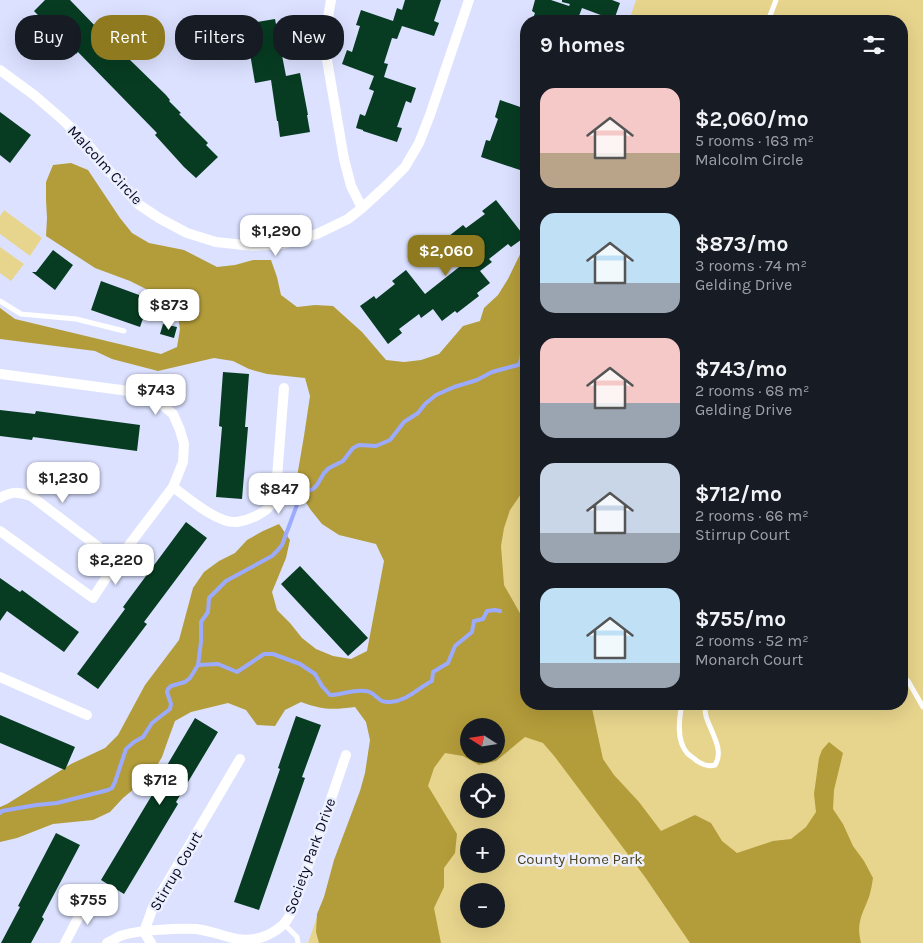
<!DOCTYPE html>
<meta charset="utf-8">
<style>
body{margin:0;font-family:Karla,sans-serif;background:#242831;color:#f1f3f6;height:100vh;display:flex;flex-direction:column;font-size:19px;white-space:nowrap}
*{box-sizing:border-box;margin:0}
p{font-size:16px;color:#9ea1a6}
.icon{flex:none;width:28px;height:28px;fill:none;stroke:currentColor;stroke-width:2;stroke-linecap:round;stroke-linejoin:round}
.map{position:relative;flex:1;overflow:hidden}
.panel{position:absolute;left:520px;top:15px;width:388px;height:695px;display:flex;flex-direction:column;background:#171b24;border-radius:20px;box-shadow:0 5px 20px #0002}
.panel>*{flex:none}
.banner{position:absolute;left:15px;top:15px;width:430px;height:45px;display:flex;gap:10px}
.needle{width:32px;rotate:282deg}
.buttons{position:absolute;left:460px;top:718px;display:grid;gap:10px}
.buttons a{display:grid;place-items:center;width:45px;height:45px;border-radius:50%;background:#171b24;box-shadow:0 5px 20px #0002;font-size:25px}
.price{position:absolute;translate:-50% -42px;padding:0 11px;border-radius:10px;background:#fff;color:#222;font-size:16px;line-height:32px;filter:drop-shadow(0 1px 2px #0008)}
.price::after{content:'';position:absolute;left:50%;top:30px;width:15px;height:11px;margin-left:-8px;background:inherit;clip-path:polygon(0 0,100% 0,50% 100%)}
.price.on{background:#8f7a20;color:#fff}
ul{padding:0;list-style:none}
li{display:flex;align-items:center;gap:15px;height:125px;padding:0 20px}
li span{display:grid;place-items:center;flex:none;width:140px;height:100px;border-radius:15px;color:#555}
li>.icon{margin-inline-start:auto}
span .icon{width:60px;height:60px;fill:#fffc;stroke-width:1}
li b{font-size:21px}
h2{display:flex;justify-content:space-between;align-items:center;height:60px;padding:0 20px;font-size:21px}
.chip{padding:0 18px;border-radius:20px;background:#171b24;box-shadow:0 5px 20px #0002;font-size:18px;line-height:45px}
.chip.on{background:#8f7a20;color:#fff}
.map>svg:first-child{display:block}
.green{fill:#e8d58d;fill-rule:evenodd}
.forest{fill:#b39c3a;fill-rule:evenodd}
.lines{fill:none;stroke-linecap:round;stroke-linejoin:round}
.stream{stroke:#9dabfe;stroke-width:4}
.building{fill:#073c22}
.service{stroke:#fff;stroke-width:5}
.minor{stroke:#fff;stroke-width:10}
.labels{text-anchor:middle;stroke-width:5;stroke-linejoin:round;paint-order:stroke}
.street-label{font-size:15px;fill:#070821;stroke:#eceffe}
.park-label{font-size:15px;fill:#4d441b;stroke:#eceffe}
</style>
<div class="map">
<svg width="923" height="943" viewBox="0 0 923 943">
<rect width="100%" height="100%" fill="#dbe1ff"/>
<!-- green -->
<path class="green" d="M636,0H923V943H308L435,581L526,316V704H901V21H629ZM469,726H496V754H469ZM469,781H496V809H469ZM469,836H496V864H469ZM469,891H496V919H469Z
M4,210L42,238L30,256L0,234V216Z
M0,247L24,264L11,281L0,273Z"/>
<!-- forest -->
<path class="forest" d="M71,163L88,170L120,218L132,233L149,243L184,250L217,267L235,265L253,260H271L277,277L281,295L297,307L315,305L333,306L362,332L386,360L404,362L421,360L439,354L463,326L480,321L484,308L498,295L508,279L526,242V490L521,494L510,510L504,528L501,546L504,585L526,624V704H591L603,759L614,775L639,802L661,831L695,815L711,823L722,841L737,853L773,841L791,839L806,827L816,812L814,794L819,758L822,750L829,742L843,753L834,790L833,809L843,824L853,846L864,861L873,878C872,884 871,891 869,897C862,915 856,923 861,943H690L645,877L555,757L543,743L525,737L496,761L479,765L463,756L445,753L434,768L428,786L457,834L455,853L444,868V887L434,908L441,943H319L316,932L317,914L324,897L334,860L360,791L365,773L370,740L366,722L355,707C332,710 323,710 301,702L285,710L275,726L257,725L246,710L228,703L191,712L175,721L168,740L162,757L152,774L123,798L110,812L93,820L53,824L17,838L0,842V807L7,804L71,764L105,748L118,735L145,685L179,640L193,588L204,572L219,561L235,553L247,540L263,531L279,524L290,540L286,558L272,592L277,610L290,623L302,638L316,649L333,656L351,659L367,651L384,561L376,544L339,535L322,524L310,509L299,491L298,471L304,436L310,396L305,378L267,374L249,369L233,361L214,358L158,371L112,359L95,351L0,339V308L15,319L161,354L177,347L180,329L177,311L164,298L130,281L95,268L46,236L47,218L46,200V182L53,165ZM469,726H496V754H469Z"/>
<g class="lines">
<!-- stream -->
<path class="stream" d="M198,665L218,664L237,672L264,654H273L300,664L315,674L322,686L330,695C342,695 353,689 365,691C373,691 376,698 382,701C384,702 387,702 390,702C407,701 418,688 432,681L433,672L448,663L455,646L472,632L474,621L483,619L487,611L495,610L500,611
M0,813L2,811L36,805L57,803L108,790L112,788L115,782L126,749L134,742L143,737L152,723L170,709L171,704L167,692L168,689L171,686L185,682L190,678L198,665L201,642V622L208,612L209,598L226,581L272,556L278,550L282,545L301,494L313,489L317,485L324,473L329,468L343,461L353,448L359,445L376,446L390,440L404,422L418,413L425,404L436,395L454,387L477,380L492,372L518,365L520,363L526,336"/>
</g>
<!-- building -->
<path class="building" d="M45,0H70L98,29H99L111,41L112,40L130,58L129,59L166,95L170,100L169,101L181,113L179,114L208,143L206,145L218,157L196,178L184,167L155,135L157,133L78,52L76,54L65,42H64L34,11Z
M405,0H441L434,21L439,23L434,36L402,26L397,39L392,38L384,63L388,64L384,77L416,88L411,103L406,101L397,127L402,128L397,142L363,131V130L356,128L360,114L365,116L374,91L369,89L374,76L342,64L347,50L352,52L360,26L356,25L361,10L393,21L397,8L402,10Z
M535,0H551L569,6L570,4L562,2V0H612L620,3L614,20L582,8L577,21H532L535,13L532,11Z
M275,19L286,76L300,73L308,115H307L310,132L280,137L278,121H277L271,80L255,83L245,24Z
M500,100L526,109V172L481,157L486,140L490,141L498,119L495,117Z
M0,112L31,135L10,163L0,155Z
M496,200L525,237L511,247L508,244L489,259L492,262L480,271L490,283L477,293L479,296L457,313L455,311L442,321L433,309L421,318L419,314L399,329L402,333L388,344L360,306L374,296L376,299L395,284L392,281L406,270L425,294L468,260L449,236L463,225L466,228L485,214L482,211Z
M53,250L73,265L55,290L32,272H36Z
M101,281L150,299L140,327L91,310Z
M163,324L177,327L174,338L160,334Z
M223,372L249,374L245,427H248L242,499L216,497L222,427L219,426Z
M0,410L35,414L36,411L140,425L137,451L33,437L32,440L0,436Z
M186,522L207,538L144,622L147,624L98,689L77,674L125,609L123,607Z
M300,566L368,638L348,656L281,584Z
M0,578L20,592L22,590L79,632L64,652L7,611L0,621Z
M0,715L75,747L65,770L0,743Z
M296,716L321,725L302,777L305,778L259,910L234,902L280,769L278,768Z
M195,718L218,732L176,802L178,804L124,894L101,880L155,790L153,789Z
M56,833L80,845L42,917L44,919L31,943H1L20,907L18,906Z"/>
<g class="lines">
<!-- service -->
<path class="service" d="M768,21L776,0
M0,301L21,314L76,319L124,331
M901,674L908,681L923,707
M682,704C679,719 676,740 687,753C690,756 694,758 697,761C703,765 708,767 715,765C725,750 710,731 706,716C705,712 705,708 705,704
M284,924L297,937L298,943"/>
<!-- minor -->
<path class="minor" d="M331,0L325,34L326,54L344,159L351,186L362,208
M0,70L34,95L63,120L90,147L115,178L138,204L159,218L187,233L216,242L253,246L283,244L317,234L348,219L362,208L387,185L405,167L419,143L430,115L469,0
M0,374L144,393L160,403L173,414L180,430L184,444L183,462L173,487L117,561L93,598L0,531
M173,487C188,498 218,524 237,522C244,521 250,519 256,516C270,509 273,504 276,490L284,388
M0,498C12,491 18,492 31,496L117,561
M0,677L87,715
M65,943L89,897
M107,943C111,941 116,938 120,936C136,930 179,928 196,929C211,931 223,936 237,939C254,942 270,936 283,925C290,918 294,907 297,898L346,755
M151,943L144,932L153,907L240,759"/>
</g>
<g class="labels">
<!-- street labels -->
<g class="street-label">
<text transform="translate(105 165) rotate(47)" y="5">Malcolm Circle</text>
<text transform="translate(310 856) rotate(-70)" y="5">Society Park Drive</text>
<text transform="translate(176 871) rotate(-60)" y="5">Stirrup Court</text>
</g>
<!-- park labels -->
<g class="park-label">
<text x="580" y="864">County Home Park</text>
</g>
</g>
</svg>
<div class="buttons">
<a><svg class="needle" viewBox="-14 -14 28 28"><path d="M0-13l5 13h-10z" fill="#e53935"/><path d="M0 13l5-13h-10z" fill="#9ea1a6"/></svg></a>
<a><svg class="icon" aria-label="locate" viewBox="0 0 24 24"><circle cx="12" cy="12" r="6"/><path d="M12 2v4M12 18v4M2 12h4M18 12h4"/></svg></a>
<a>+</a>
<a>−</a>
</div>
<b class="price" style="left:276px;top:257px">$1,290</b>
<b class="price on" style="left:446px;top:277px">$2,060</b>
<b class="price" style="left:169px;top:331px">$873</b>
<b class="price" style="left:156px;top:416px">$743</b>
<b class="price" style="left:63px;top:504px">$1,230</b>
<b class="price" style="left:279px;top:515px">$847</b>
<b class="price" style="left:116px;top:586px">$2,220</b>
<b class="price" style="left:160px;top:806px">$712</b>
<b class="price" style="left:88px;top:926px">$755</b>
<div class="banner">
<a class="chip">Buy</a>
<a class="chip on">Rent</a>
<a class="chip">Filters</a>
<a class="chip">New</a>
</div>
<section class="panel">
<h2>9 homes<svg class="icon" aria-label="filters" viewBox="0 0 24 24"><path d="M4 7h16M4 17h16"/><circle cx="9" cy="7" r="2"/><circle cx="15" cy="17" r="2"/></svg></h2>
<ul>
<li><span style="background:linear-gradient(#f6c9c9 65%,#b9a48a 0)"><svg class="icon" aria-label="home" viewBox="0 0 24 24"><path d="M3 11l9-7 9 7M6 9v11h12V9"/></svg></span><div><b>$2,060/mo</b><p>5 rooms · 163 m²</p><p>Malcolm Circle</p></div></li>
<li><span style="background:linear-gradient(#bfe0f5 70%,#9aa5b1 0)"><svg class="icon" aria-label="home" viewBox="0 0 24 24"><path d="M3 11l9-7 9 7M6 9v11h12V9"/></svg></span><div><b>$873/mo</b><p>3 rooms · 74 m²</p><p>Gelding Drive</p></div></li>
<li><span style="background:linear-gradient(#f6c9c9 65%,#9aa5b1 0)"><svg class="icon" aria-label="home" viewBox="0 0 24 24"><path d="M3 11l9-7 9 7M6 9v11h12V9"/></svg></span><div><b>$743/mo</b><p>2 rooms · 68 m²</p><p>Gelding Drive</p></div></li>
<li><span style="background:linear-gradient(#c9d6e8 70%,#9aa5b1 0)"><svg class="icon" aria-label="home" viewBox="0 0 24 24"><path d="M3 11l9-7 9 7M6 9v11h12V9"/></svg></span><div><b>$712/mo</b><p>2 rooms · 66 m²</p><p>Stirrup Court</p></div></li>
<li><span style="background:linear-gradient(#bfe0f5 75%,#9aa5b1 0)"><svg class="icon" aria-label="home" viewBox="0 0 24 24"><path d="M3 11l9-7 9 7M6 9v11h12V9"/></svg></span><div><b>$755/mo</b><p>2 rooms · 52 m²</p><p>Monarch Court</p></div></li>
</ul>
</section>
</div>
